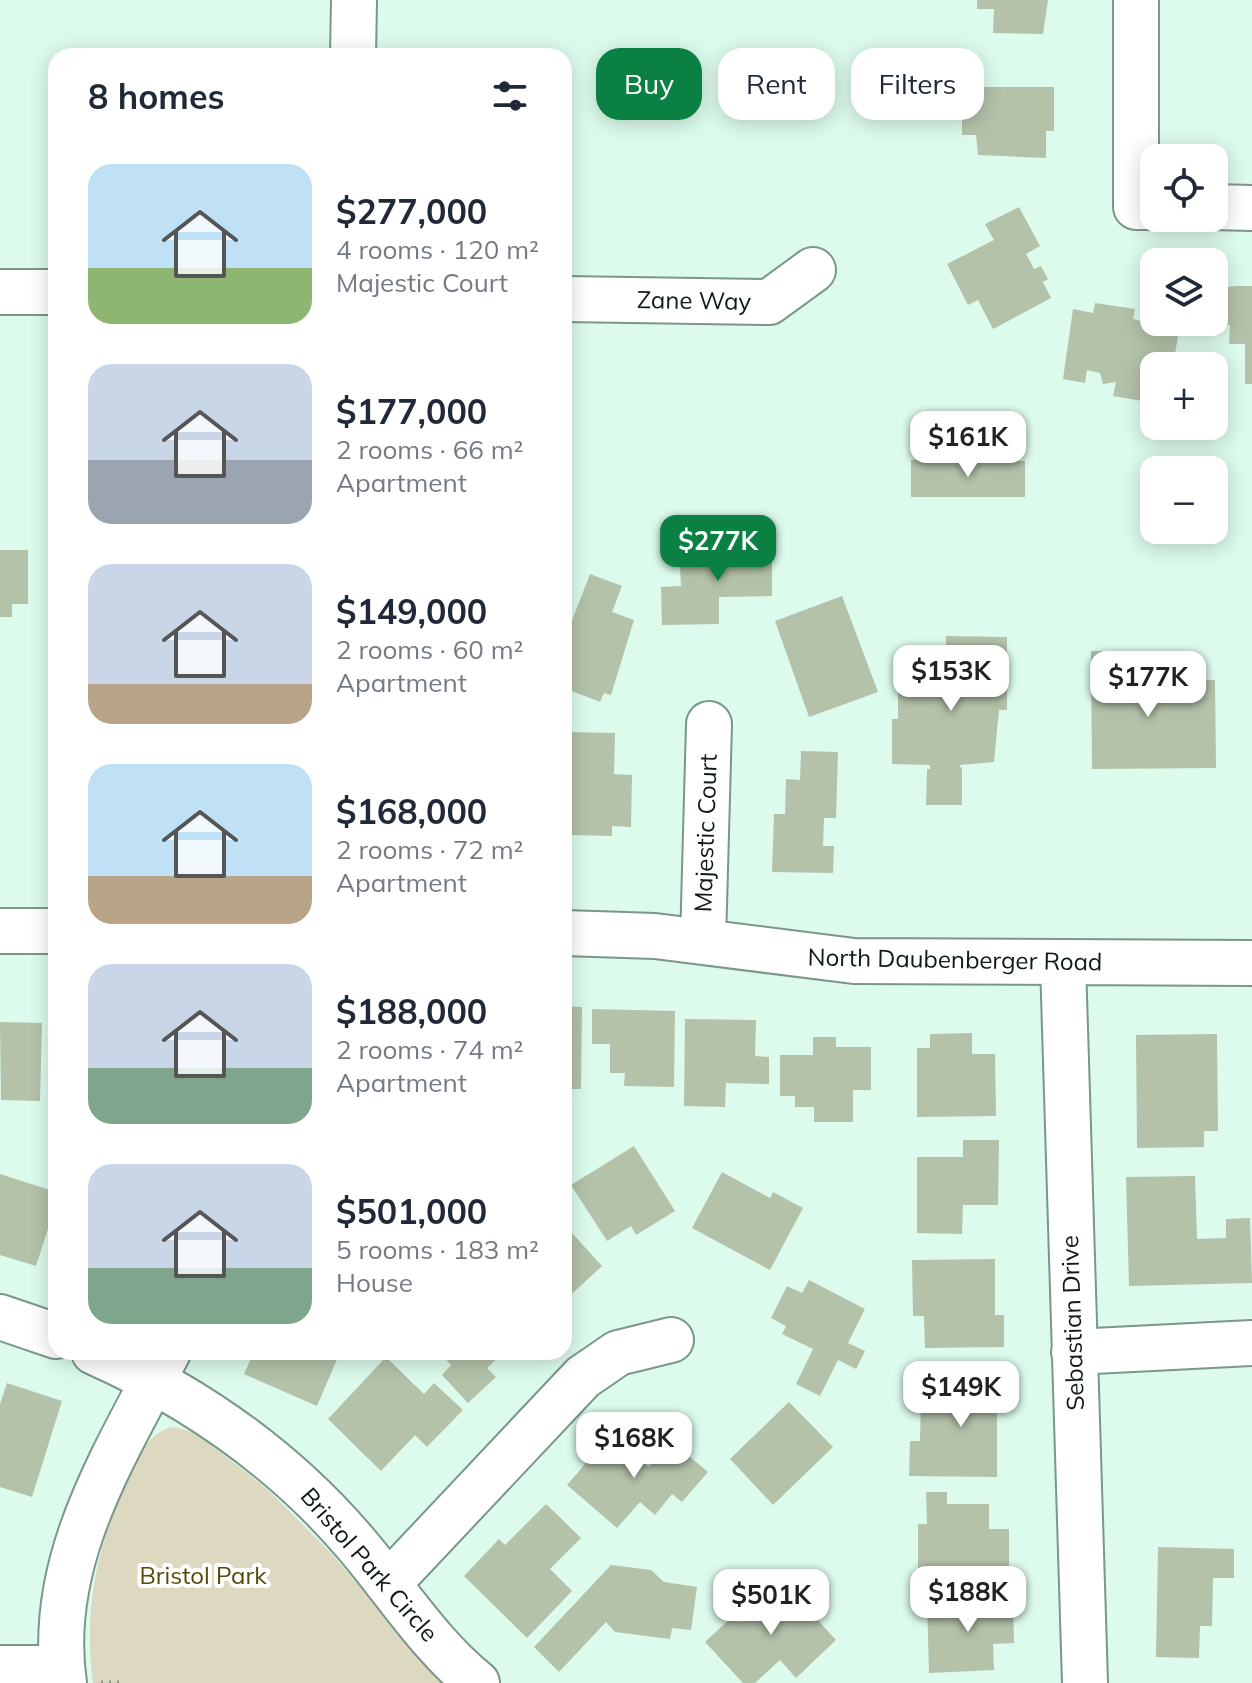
<!DOCTYPE html>
<meta charset="utf-8">
<style>
body{margin:0;font-family:Mulish,sans-serif;background:#f2f2f3;color:#1f2937;height:100vh;display:flex;flex-direction:column;font-size:30px;white-space:nowrap}
*{box-sizing:border-box;margin:0}
p{font-size:26px;color:#747a83}
.icon{flex:none;width:44px;height:44px;fill:none;stroke:currentColor;stroke-width:2;stroke-linecap:round;stroke-linejoin:round}
.map{position:relative;flex:1;overflow:hidden}
.panel{position:absolute;left:48px;top:48px;width:524px;height:1312px;display:flex;flex-direction:column;background:#fff;border-radius:24px;box-shadow:0 4px 20px #0003}
.panel>*{flex:none}
.banner{position:absolute;left:596px;top:48px;width:536px;height:72px;display:flex;gap:16px}
.tools{position:absolute;left:1140px;top:144px;display:grid;gap:16px}
.tools a{display:grid;place-items:center;width:88px;height:88px;border-radius:16px;background:#fff;box-shadow:0 4px 20px #0003;font-size:40px}
.price{position:absolute;translate:-50% -68px;padding:0 18px;border-radius:16px;background:#fff;color:#222;font-size:26px;line-height:52px;filter:drop-shadow(0 2px 4px #0008)}
.price::after{content:'';position:absolute;left:50%;top:48px;width:24px;height:18px;margin-left:-12px;background:inherit;clip-path:polygon(0 0,100% 0,50% 100%)}
.price.selected{background:#0b8043;color:#fff}
ul{padding:0;list-style:none}
li{display:flex;align-items:center;gap:24px;height:200px;padding:0 40px}
li span{display:grid;place-items:center;flex:none;width:224px;height:160px;border-radius:24px;color:#555}
li>.icon{margin-inline-start:auto}
span .icon{width:96px;height:96px;fill:#fffc;stroke-width:1}
li b{font-size:34px}
h2{display:flex;justify-content:space-between;align-items:center;height:96px;padding:0 40px;font-size:34px}
.chip{padding:0 28px;border-radius:24px;background:#fff;box-shadow:0 4px 20px #0003;font-size:28px;line-height:72px}
.chip.selected{background:#0b8043;color:#fff}
.map>svg:first-child{display:block}
.green{fill:#dcd9c0}
.building{fill:#b3c2a9}
.lines{fill:none;stroke-linecap:round;stroke-linejoin:round}
.minor-casing{stroke:#7a9789;stroke-width:48}
.path{stroke:#82988d;stroke-width:5;stroke-dasharray:2 6;stroke-linecap:butt}
.minor{stroke:#fff;stroke-width:44}
.labels{text-anchor:middle;stroke-width:8;stroke-linejoin:round;paint-order:stroke}
.street-label{font-size:24px;fill:#0e1a14;stroke:#fff}
.park-label{font-size:24px;fill:#534a07;stroke:#fff}
</style>
<div class="map">
<svg width="1252" height="1683" viewBox="0 0 1252 1683">
<rect width="100%" height="100%" fill="#dcfbec"/>
<!-- green -->
<path class="green" d="M172,1427L195,1432L267,1489L330,1552L442,1683H93C83,1610 97,1543 129,1477C139,1456 148,1433 172,1427Z"/>
<!-- building -->
<path class="building" d="M977,0H1048L1043,34L993,33L994,9H977Z
M978,87H1054V131H1046V158L978,155L976,135H962V96H978Z
M1019,207L1040,246L1026,254L1034,269L1041,266L1048,279L1043,282L1051,298L993,329L978,300L968,305L947,264L994,240L985,224Z
M1236,286H1252V384H1245V344H1229L1230,325H1218L1219,288Z
M1095,303L1135,309L1133,319L1179,330L1173,366H1154V403L1113,396L1116,382L1103,384L1100,373L1087,370L1085,383L1063,379L1073,309L1093,313Z
M911,460L1025,461V497H911Z
M772,544V596L719,597V624L662,625L661,587L681,586L680,567L707,566V545Z
M0,550H28V604H12V617H0Z
M590,574L622,586L612,612L634,620L611,695L604,693L600,702L564,688V641Z
M842,596L878,692L809,717L775,621Z
M946,636L1007,637V710H999L994,762L959,765L962,769V805H926L927,769H930V765L892,764V719H898V665L946,666Z
M1091,651H1140V697L1186,696V680H1215L1216,768L1092,769Z
M564,732L615,733L614,774L632,775L631,827L612,826V836L569,835L570,802H564Z
M801,751L838,752L836,818H824L823,846H834L833,873L772,872L774,814H785L786,779L800,780Z
M564,1006L582,1007L581,1089H564Z
M592,1009L675,1011L674,1087L624,1086L625,1073H610V1044H592Z
M685,1019L756,1020L755,1056L769,1057V1084L726,1083L725,1107L684,1106Z
M0,1022L42,1023L40,1101L1,1100Z
M972,1033V1054H995L996,1116L917,1117V1048H930V1034Z
M1217,1034L1218,1131H1204V1147L1137,1148L1136,1035Z
M813,1037H836V1047H871V1090H853V1122H814V1107H795V1096H780V1055H813Z
M963,1140H999L998,1205H963L962,1234L917,1233V1157H963Z
M634,1146L675,1211L636,1235L631,1226L607,1241L571,1185Z
M722,1172L770,1198L773,1192L803,1208L770,1270L692,1228Z
M0,1174L56,1192V1204L36,1266L0,1255Z
M1195,1176L1197,1239L1226,1238V1219L1250,1218L1252,1283L1129,1286L1126,1177Z
M572,1233L602,1266L564,1301V1241Z
M995,1259V1315H1004V1347L925,1348L924,1316H913L912,1260Z
M809,1280L865,1309L848,1343L865,1351L856,1369L838,1360L820,1396L796,1384L813,1349L782,1334L786,1326L771,1318L787,1286L802,1293Z
M254,1352H340L317,1406L244,1374Z
M439,1352H504L487,1368L496,1377L468,1403L442,1375L451,1365Z
M386,1357L424,1394L434,1383L463,1410L427,1447L415,1435L381,1471L328,1419Z
M954,1372H1006V1409H997V1477L909,1476L910,1441H920L921,1395H954Z
M7,1383L62,1401L32,1497L0,1487V1404Z
M789,1402L833,1447L773,1505L730,1459Z
M611,1434L649,1467L671,1441L708,1472L682,1502L672,1494L655,1515L640,1502L617,1528L567,1485Z
M926,1492H947V1504H989V1529H1009V1587H968V1573H918V1524H927Z
M546,1504L581,1538L550,1569L572,1591L527,1638L464,1576L499,1539L505,1545Z
M1158,1547L1234,1549V1578H1213L1212,1626H1200L1199,1658L1156,1657Z
M611,1565L651,1570L664,1582L697,1587L691,1630L672,1628L670,1639L615,1632L606,1622L559,1672L534,1647Z
M782,1581L836,1640L796,1678L780,1660L755,1683H743L705,1642L733,1616L738,1622Z
M1013,1599L1014,1643L993,1644L994,1670L929,1673L927,1602Z"/>
<g class="lines">
<defs>
<path id="minor" d="M1136,0V207H1154
M353,56L354,0
M1214,207L1252,208
M0,292H56
M564,299L769,302L813,270
M0,931H56
M564,933L655,936L854,961L1252,963
M703,942L709,724
M1063,963L1085,1683
M0,1317L56,1336
M94,1352C195,1397 285,1460 357,1545C396,1591 430,1645 477,1683
M1074,1352L1252,1343
M388,1584L583,1377L618,1353L671,1340
M0,1668H62
M64,1683C46,1561 115,1455 168,1352"/>
</defs>
<!-- minor casing -->
<use href="#minor" class="minor-casing"/>
<!-- path -->
<path class="path" d="M101,1683H121"/>
<!-- minor -->
<use href="#minor" class="minor"/>
</g>
<g class="labels">
<!-- street labels -->
<g class="street-label">
<text transform="translate(694 301) rotate(1)" y="8">Zane Way</text>
<text transform="translate(706 833) rotate(-88)" y="8">Majestic Court</text>
<text transform="translate(955 960) rotate(1)" y="8">North Daubenberger Road</text>
<text transform="translate(1073 1323) rotate(-92)" y="8">Sebastian Drive</text>
<text transform="translate(369 1565) rotate(49)" y="8">Bristol Park Circle</text>
</g>
<!-- park labels -->
<g class="park-label">
<text x="203" y="1584">Bristol Park</text>
</g>
</g>
</svg>
<div class="tools">
<a><svg class="icon" aria-label="locate" viewBox="0 0 24 24"><circle cx="12" cy="12" r="6"/><path d="M12 2v4M12 18v4M2 12h4M18 12h4"/></svg></a>
<a><svg class="icon" aria-label="layers" viewBox="0 0 24 24"><path d="M12 4l9 5-9 5-9-5zM3 14l9 5 9-5"/></svg></a>
<a>+</a>
<a>−</a>
</div>
<b class="price" style="left:968px;top:479px">$161K</b>
<b class="price selected" style="left:718px;top:583px">$277K</b>
<b class="price" style="left:951px;top:713px">$153K</b>
<b class="price" style="left:1148px;top:719px">$177K</b>
<b class="price" style="left:961px;top:1429px">$149K</b>
<b class="price" style="left:634px;top:1480px">$168K</b>
<b class="price" style="left:968px;top:1634px">$188K</b>
<b class="price" style="left:771px;top:1637px">$501K</b>
<div class="banner">
<a class="chip selected">Buy</a>
<a class="chip">Rent</a>
<a class="chip">Filters</a>
</div>
<section class="panel">
<h2>8 homes<svg class="icon" aria-label="filters" viewBox="0 0 24 24"><path d="M4 7h16M4 17h16"/><circle cx="9" cy="7" r="2"/><circle cx="15" cy="17" r="2"/></svg></h2>
<ul>
<li><span style="background:linear-gradient(#bfe0f5 65%,#8fb573 0)"><svg class="icon" aria-label="home" viewBox="0 0 24 24"><path d="M3 11l9-7 9 7M6 9v11h12V9"/></svg></span><div><b>$277,000</b><p>4 rooms · 120 m²</p><p>Majestic Court</p></div></li>
<li><span style="background:linear-gradient(#c9d6e8 60%,#9aa5b1 0)"><svg class="icon" aria-label="home" viewBox="0 0 24 24"><path d="M3 11l9-7 9 7M6 9v11h12V9"/></svg></span><div><b>$177,000</b><p>2 rooms · 66 m²</p><p>Apartment</p></div></li>
<li><span style="background:linear-gradient(#c9d6e8 75%,#b9a48a 0)"><svg class="icon" aria-label="home" viewBox="0 0 24 24"><path d="M3 11l9-7 9 7M6 9v11h12V9"/></svg></span><div><b>$149,000</b><p>2 rooms · 60 m²</p><p>Apartment</p></div></li>
<li><span style="background:linear-gradient(#bfe0f5 70%,#b9a48a 0)"><svg class="icon" aria-label="home" viewBox="0 0 24 24"><path d="M3 11l9-7 9 7M6 9v11h12V9"/></svg></span><div><b>$168,000</b><p>2 rooms · 72 m²</p><p>Apartment</p></div></li>
<li><span style="background:linear-gradient(#c9d6e8 65%,#7fa58c 0)"><svg class="icon" aria-label="home" viewBox="0 0 24 24"><path d="M3 11l9-7 9 7M6 9v11h12V9"/></svg></span><div><b>$188,000</b><p>2 rooms · 74 m²</p><p>Apartment</p></div></li>
<li><span style="background:linear-gradient(#c9d6e8 65%,#7fa58c 0)"><svg class="icon" aria-label="home" viewBox="0 0 24 24"><path d="M3 11l9-7 9 7M6 9v11h12V9"/></svg></span><div><b>$501,000</b><p>5 rooms · 183 m²</p><p>House</p></div></li>
</ul>
</section>
</div>
